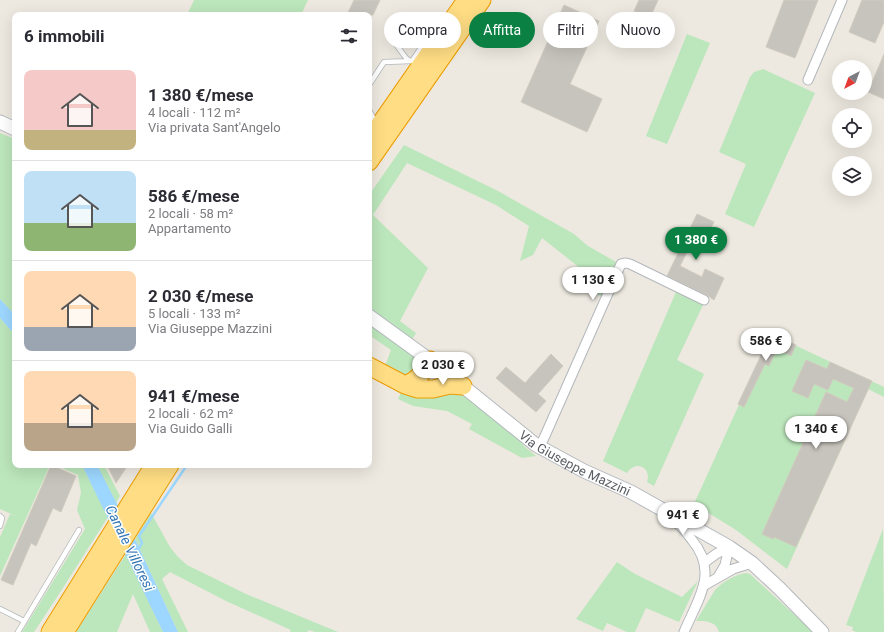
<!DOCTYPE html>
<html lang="it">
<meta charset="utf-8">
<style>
body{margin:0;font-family:Roboto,sans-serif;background:#f7f7f7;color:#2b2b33;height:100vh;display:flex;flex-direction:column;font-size:15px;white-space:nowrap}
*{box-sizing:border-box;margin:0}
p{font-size:13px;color:#7c7c81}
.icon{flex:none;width:22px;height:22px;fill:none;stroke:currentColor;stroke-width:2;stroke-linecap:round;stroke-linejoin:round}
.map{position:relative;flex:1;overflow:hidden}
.sheet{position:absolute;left:12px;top:12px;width:360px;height:456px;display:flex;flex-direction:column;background:#fff;border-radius:8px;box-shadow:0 4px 16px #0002}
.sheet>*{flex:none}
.hud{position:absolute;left:384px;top:12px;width:380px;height:36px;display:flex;gap:8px}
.needle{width:26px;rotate:221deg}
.tools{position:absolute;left:832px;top:60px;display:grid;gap:8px}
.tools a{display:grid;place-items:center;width:40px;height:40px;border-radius:50%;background:#fff;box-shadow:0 4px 16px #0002;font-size:20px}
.price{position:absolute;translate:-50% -34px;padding:0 9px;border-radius:14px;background:#fff;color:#222;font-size:13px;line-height:26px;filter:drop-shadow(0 1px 2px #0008)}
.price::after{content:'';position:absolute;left:50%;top:24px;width:12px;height:9px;margin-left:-6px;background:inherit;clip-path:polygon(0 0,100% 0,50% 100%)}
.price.selected{background:#0b8043;color:#fff}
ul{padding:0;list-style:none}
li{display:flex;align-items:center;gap:12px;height:100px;padding:0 12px}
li+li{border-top:1px solid #e1e1e2}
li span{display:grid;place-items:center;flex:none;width:112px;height:80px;border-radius:8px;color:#555}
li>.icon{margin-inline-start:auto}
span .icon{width:48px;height:48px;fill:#fffc;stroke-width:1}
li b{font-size:17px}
h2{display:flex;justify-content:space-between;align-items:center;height:48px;padding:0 12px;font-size:17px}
.chip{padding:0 14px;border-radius:18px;background:#fff;box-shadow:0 4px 16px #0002;font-size:14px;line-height:36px}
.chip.selected{background:#0b8043;color:#fff}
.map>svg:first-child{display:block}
.green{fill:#bce6bb}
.water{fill:#9dd7ff}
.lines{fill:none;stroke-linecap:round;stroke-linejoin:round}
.stream{stroke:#9dd7ff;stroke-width:2.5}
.building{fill:#c7c4bd;stroke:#d1cbbe}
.lane-casing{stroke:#b3b7bb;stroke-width:6}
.street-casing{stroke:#b3b7bb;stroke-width:11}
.secondary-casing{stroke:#b4b8be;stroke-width:15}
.highway-casing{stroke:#ec9c00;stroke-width:19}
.lane{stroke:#fff;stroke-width:4.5}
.street{stroke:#fff;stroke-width:9}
.secondary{stroke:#fff;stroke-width:13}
.highway{stroke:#ffdd84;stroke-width:17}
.labels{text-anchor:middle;stroke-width:3;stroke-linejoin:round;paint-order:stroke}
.street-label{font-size:13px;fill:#595d62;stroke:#fff}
.water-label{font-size:14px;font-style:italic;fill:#3878b4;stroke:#fff}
</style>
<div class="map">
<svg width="884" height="632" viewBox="0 0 884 632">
<rect width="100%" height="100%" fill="#ede9e0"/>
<!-- green -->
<path class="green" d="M194,0H308L301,15H187Z
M687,34L710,43L667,144L646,136Z
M763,69L815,93L754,227L725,214L746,164L719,152L750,77L754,72Z
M0,133L15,139V315L0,299Z
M404,145L498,191L574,234L588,246L616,262L601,296L593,291L577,272L580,268L542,238L533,255L520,261L529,226L496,205L407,163L373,215L428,268L400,321L416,333L412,340L369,309V195Z
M676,292L703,305L677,360L704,374L654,486L647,482C652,468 636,459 627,473L603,461Z
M0,318L15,335V465H50L0,576V537L10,514L18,517L0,509Z
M369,324L415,357L418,362V367L407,376L402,375L385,366L391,350L369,335Z
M771,334L884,387V397L868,389L787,569L736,530L694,504Z
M403,389L460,392L468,397L511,431L525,447L536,456L522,458L469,429L472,424L447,411L413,406L398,399Z
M55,465H82L108,517L61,591L34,632H22L85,529L77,510L81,493L78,475Z
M97,465H104L120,496L116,503Z
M151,513L170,547L178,557L187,565L246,594L338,632H315L309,630L307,632H290L291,630L226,601L170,572L162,579L188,632H178L135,539Z
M883,529L884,632H856L852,630L853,627L846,625Z
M126,554L163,632H150L133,594L117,632H76Z
M617,562L635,574L682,597L698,581L679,622L646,608L635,632H627L607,623L603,631L576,619Z
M746,573L750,574L813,632H719C716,621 706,621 696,621L715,590C724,581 734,575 746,573Z"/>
<!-- water -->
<path class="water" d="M0,299L15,315V335L0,318Z
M82,465H97L135,539L178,632H163Z"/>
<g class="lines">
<!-- stream -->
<path class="stream" d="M138,550L142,543L139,536L187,465"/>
</g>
<!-- building -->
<path class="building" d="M354,0H380L373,15H347Z
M639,0H658L650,18L634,11Z
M784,0H818L795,58L766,47Z
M862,0H884V22L875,43L849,32Z
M564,5L599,21L570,84L602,99L587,132L521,102Z
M884,54V99L868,92Z
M697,214L714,222L708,233L705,232L696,253L688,250L680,266L702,277L705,269L724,278L714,300L707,295L667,276Z
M771,334L796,345L791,356L777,349L769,366L765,364L744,407L738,404Z
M551,354L563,366L538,394L546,401L536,412L496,378L506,367L525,383Z
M806,360L827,369L830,362L872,381L796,547L774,537L773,539L762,534L826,392L847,402L854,388L833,379L828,390L814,384L808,398L792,391Z
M51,465L76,476L61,512L53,508L36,546L31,543L13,585L1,580Z
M107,465H128L116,483Z"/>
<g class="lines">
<defs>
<path id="lane" d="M395,43L406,58L410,61
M369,85L384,62L412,61L429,36L436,32
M369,110L376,123
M0,516L2,518L0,526
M0,609L24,621
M18,632L79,530"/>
<path id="street" d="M808,80L842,0
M539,447L544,438L621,264L626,263L630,264L704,300
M675,522C682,526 687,533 692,540C719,572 698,599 684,632
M705,562L716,554L729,547
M718,577L725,565L729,547
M705,585L733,569L752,563"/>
<g id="secondary">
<path d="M0,122L15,129"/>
<path id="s1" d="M369,316L438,366L536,445L584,471L631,492L729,547L752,563L779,588L822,632"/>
</g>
<path id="highway" d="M369,140L466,0
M369,162L482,0
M369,366L405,385L417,389H433L450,385L463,386
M405,385C418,380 424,372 430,360
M50,632L154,465
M65,632L170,465"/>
</defs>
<!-- lane casing -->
<use href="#lane" class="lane-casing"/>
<!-- street casing -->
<use href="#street" class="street-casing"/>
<!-- secondary casing -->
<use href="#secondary" class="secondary-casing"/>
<!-- highway casing -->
<use href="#highway" class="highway-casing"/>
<!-- lane -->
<use href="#lane" class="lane"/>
<!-- street -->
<use href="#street" class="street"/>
<!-- secondary -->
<use href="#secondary" class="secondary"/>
<!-- highway -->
<use href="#highway" class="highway"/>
</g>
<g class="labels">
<!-- street labels -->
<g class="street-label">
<text dy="5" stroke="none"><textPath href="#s1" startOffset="254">Via Giuseppe Mazzini</textPath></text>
</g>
<!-- water labels -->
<g class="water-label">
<text transform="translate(130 548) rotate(64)" y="5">Canale Villoresi</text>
</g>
</g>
</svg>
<div class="tools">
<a><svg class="needle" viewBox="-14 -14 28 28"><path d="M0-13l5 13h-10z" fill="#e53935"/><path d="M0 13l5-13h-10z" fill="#7c7c81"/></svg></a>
<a><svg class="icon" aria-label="locate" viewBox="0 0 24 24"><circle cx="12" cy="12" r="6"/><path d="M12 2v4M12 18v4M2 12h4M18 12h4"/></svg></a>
<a><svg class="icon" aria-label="layers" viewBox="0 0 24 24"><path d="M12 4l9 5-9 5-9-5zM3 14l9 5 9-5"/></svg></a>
</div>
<b class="price selected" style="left:696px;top:261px">1 380 €</b>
<b class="price" style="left:593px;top:301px">1 130 €</b>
<b class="price" style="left:766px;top:362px">586 €</b>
<b class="price" style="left:443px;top:386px">2 030 €</b>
<b class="price" style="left:816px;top:450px">1 340 €</b>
<b class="price" style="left:683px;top:536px">941 €</b>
<div class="hud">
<a class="chip">Compra</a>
<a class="chip selected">Affitta</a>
<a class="chip">Filtri</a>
<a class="chip">Nuovo</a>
</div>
<section class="sheet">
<h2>6 immobili<svg class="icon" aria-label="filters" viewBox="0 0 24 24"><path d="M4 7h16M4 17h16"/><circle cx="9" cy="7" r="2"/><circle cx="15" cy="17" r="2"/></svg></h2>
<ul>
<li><span style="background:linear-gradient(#f6c9c9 75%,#c2b280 0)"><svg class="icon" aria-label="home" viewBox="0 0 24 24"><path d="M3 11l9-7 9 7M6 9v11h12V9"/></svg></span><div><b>1 380 €/mese</b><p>4 locali · 112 m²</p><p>Via privata Sant'Angelo</p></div></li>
<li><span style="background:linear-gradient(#bfe0f5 65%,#8fb573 0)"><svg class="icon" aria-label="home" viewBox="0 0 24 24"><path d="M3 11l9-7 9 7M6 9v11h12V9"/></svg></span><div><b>586 €/mese</b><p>2 locali · 58 m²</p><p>Appartamento</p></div></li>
<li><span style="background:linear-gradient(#ffd9b3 70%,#9aa5b1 0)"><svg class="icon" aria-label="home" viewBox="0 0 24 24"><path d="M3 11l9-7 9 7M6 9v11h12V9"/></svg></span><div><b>2 030 €/mese</b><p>5 locali · 133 m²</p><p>Via Giuseppe Mazzini</p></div></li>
<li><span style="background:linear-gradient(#ffd9b3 65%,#b9a48a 0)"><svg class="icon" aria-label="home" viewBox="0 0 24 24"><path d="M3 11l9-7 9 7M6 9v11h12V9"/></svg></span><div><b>941 €/mese</b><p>2 locali · 62 m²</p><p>Via Guido Galli</p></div></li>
</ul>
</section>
</div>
